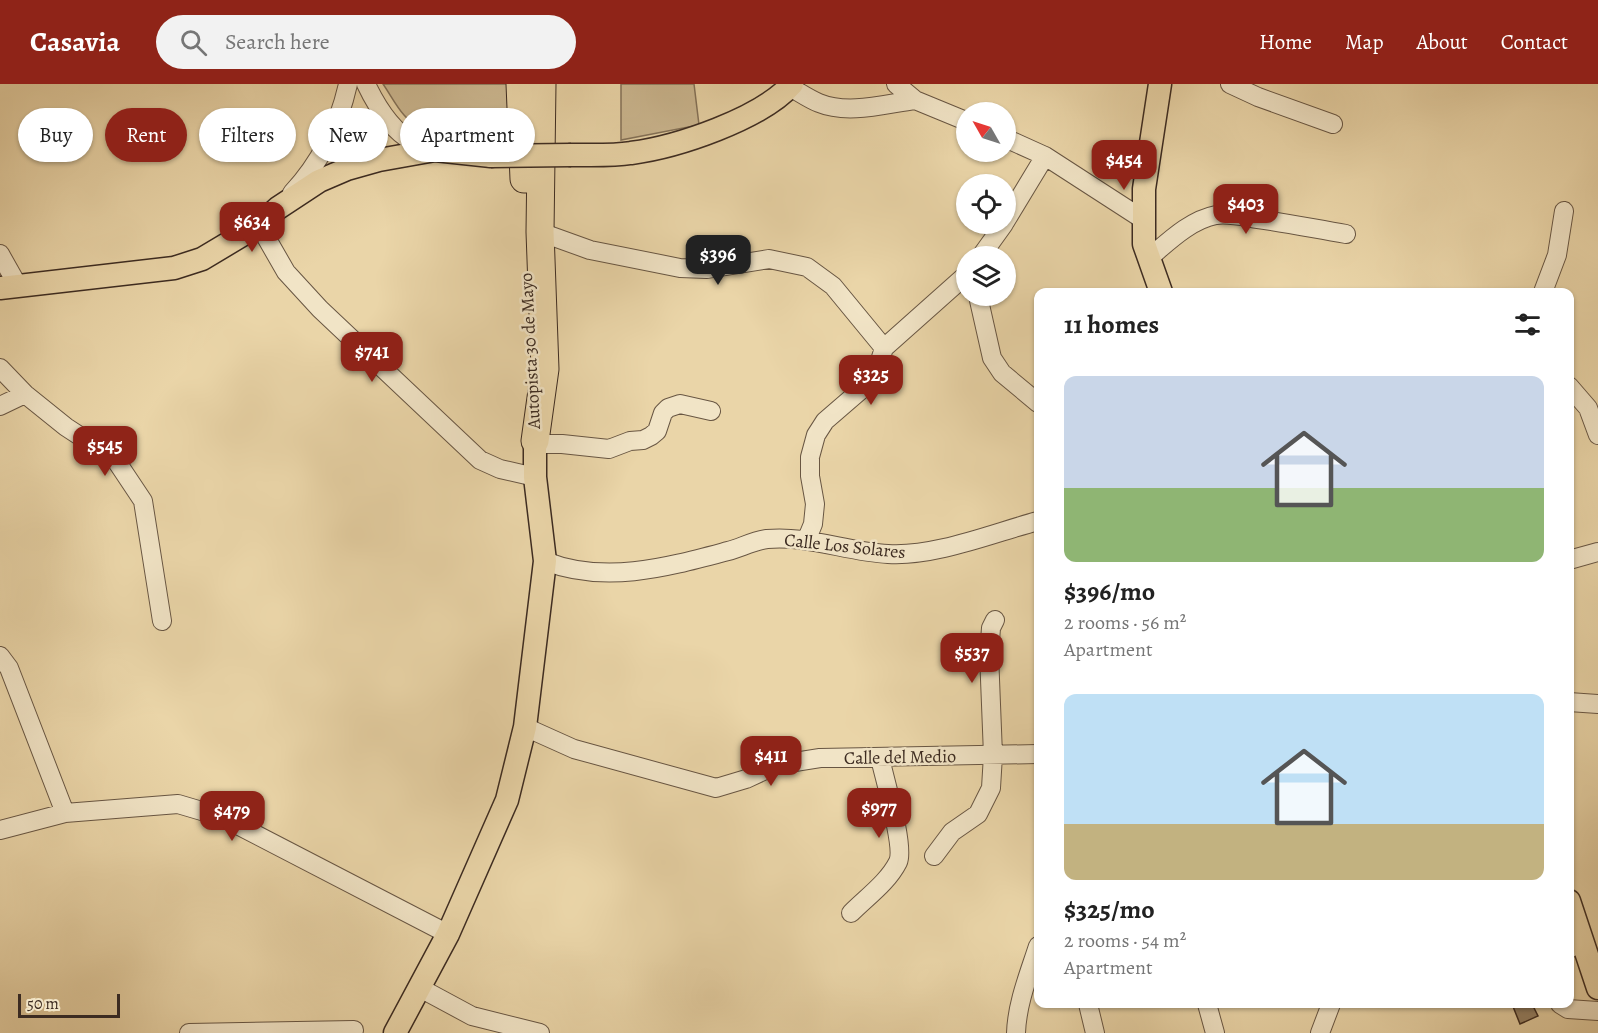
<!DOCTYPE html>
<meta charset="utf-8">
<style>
body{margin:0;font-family:Alegreya,serif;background:#f2f2f2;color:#222;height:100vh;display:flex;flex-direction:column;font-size:22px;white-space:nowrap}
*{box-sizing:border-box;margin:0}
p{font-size:20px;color:#767676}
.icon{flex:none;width:33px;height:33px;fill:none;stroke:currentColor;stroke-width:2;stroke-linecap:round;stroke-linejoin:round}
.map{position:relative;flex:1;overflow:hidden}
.details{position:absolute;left:1034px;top:204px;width:540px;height:720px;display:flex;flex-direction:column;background:#fff;border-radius:12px;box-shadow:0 2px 4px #0004}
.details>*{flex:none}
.top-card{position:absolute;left:18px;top:24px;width:570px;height:54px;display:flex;gap:12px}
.needle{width:39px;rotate:309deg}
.tools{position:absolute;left:956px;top:18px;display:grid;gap:12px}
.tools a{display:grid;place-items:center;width:60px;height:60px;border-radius:50%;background:#fff;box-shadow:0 2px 4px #0004;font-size:30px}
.scale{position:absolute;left:18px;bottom:15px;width:102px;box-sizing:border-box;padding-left:6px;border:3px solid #3c2b21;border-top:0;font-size:16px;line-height:21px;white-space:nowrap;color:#3c2b21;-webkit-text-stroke:4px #f1e4c6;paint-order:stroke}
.price{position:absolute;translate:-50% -51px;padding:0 14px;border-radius:12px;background:#8f2418;color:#fff;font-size:20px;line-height:39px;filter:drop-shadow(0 2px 3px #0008)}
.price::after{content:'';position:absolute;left:50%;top:36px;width:18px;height:14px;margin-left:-9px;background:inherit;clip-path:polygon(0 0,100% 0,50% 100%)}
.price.on{background:#222;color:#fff}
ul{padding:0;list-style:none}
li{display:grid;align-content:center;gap:12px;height:318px;padding:0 30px}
li span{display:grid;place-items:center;height:186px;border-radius:12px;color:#555}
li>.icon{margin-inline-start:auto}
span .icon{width:108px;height:108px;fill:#fffc;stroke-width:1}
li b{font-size:26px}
h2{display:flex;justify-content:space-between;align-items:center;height:72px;padding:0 30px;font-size:26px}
.pill{padding:0 21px;border-radius:27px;background:#fff;box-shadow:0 2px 4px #0004;font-size:21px;line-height:54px}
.pill.on{background:#8f2418;color:#fff}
header{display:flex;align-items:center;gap:36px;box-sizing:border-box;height:84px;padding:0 30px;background:#8f2418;color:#fff}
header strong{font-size:28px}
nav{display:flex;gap:33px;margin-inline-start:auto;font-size:21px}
.search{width:420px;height:54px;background:#f2f2f2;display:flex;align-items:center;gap:15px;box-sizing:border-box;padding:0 21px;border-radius:33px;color:#767676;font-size:22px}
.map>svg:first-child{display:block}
.green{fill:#ccb891;stroke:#847259;stroke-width:1.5}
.building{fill:#968367;stroke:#3c2b21;stroke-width:1.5}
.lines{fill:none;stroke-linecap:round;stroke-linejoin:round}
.minor-casing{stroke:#685643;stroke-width:20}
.major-casing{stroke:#3c2b21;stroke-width:25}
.highway-casing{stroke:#3c2b21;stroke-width:29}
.minor{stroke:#f1e4c6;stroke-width:18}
.major{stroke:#ead5a8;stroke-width:22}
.highway{stroke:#ead5a8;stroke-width:27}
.major-bridge-casing{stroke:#3c2b21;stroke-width:25;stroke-linecap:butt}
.major-bridge{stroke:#ead5a8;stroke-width:22}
.labels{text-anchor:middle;stroke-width:5;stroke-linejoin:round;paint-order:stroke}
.street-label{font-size:18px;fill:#3c2b21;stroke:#f1e4c6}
</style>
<header>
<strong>Casavia</strong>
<div class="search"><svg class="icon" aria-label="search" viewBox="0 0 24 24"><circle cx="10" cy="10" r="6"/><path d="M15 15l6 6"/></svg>Search here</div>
<nav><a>Home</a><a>Map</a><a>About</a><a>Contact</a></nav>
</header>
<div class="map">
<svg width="1598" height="949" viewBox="0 0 1598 949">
<rect width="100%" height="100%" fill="#ead5a8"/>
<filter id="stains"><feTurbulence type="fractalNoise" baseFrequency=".00333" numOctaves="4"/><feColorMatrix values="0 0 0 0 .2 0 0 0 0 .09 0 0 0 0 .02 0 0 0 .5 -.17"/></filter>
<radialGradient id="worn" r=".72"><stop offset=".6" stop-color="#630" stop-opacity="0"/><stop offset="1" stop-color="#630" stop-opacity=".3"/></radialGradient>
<!-- green -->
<path class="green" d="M383,0H507L509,63C472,61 431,62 404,31C396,22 390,10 383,0Z
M621,0H694L699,41L621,56Z"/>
<!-- building -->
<path class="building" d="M1512,920H1532L1538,932L1520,940Z"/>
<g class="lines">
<defs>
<path id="minor" d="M366,0C376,21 392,47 413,58C420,62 428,64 435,66
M896,0L915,16L966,37
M1230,0L1258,13L1333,40
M790,3C799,8 809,15 819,19C848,31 885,20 915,16
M1005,54L1045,72L1144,136
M292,109C320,79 339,40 348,0
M1005,138L1045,72
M259,141L286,188L320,225L480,376L500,385L535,393
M540,148L590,166L680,184L707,185L769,175L807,183L833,202L884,264
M0,170L18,202
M981,172L1004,140
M1149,174C1168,158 1190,136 1216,131C1229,129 1245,133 1258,135C1287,139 1316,145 1346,150
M1543,208L1557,171L1564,127
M978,212L992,274L1002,289L1038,319
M0,284L25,310L66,343L115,375L143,417L162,537
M1569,302L1588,324L1598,351
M0,322L25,310
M535,360H562L609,365L630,357L643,356L651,352L657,347L663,329L668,324L680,320L711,327
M806,457L813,440L815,420L810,392V373L816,351L825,337L869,299L876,289L884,264L966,191
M1569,476L1598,468
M545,477C605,501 668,483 728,467C740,464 753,457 767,455C807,451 848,468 888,470C935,473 993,449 1038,437
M0,572L9,584L65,729
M1569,618L1598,620
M525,643L574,665L716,704L746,695L776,681L820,674L1038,670
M0,746L65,729L178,720L222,733L448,850
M934,772L952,748L978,730L991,704L993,671L989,570L991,544L995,536
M851,829C867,813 888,798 898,778C905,763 884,693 880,674
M1569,865L1581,856
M420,904L472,932L540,949
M1088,920L1095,949
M1207,920L1215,949
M1560,920L1568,925L1598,927
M189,949L354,946
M1016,949C1017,919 1029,890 1038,862
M1320,949L1331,920"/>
<path id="major" d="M1160,0L1144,105V160L1161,208
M571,71C591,71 612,72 631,69C677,63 761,35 792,0
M0,204L174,184L202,175L259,141L278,124L319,97L347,85L379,76L435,66L491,72
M1569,817L1598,904
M395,949L448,850L507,716L525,643L545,477L535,393V357"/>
<path id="highway" d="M520,0L524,95
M535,357L545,285L540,148L542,0"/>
</defs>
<!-- minor casing -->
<use href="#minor" class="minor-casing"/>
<!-- major casing -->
<use href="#major" class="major-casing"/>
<!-- highway casing -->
<use href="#highway" class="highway-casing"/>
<!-- minor -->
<use href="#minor" class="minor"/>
<!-- major -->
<use href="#major" class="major"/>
<!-- highway -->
<use href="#highway" class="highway"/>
<defs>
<path id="major-bridge" d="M491,72L571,71"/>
</defs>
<!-- major-bridge casing -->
<use href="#major-bridge" class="major-bridge-casing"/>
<!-- major-bridge -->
<use href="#major-bridge" class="major-bridge"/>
</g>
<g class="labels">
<!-- street labels -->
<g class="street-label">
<text transform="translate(530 267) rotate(-93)" y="6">Autopista 30 de Mayo</text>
<text transform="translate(845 462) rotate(6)" y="6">Calle Los Solares</text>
<text transform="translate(900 673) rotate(-1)" y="6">Calle del Medio</text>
</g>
</g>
<rect width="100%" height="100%" filter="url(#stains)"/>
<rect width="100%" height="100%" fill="url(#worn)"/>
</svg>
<div class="tools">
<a><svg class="needle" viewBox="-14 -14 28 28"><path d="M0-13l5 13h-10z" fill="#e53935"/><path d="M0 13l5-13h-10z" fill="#767676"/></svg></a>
<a><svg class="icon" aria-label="locate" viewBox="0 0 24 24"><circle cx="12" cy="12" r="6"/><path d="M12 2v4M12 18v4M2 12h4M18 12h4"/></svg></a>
<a><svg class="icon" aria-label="layers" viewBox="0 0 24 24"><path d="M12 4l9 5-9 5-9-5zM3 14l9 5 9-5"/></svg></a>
</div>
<div class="scale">50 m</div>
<b class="price" style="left:1124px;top:107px">$454</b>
<b class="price" style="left:1246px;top:151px">$403</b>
<b class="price" style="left:252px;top:169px">$634</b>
<b class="price on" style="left:718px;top:202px">$396</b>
<b class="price" style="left:372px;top:299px">$741</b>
<b class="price" style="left:871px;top:322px">$325</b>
<b class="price" style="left:105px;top:393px">$545</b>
<b class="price" style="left:972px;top:600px">$537</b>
<b class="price" style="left:771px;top:703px">$411</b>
<b class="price" style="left:879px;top:755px">$977</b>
<b class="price" style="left:232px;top:758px">$479</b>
<div class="top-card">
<a class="pill">Buy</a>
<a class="pill on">Rent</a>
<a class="pill">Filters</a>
<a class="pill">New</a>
<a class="pill">Apartment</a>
</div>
<section class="details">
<h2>11 homes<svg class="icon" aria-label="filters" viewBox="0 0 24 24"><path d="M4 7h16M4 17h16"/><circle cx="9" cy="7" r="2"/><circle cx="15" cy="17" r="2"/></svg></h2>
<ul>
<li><span style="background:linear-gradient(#c9d6e8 60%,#8fb573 0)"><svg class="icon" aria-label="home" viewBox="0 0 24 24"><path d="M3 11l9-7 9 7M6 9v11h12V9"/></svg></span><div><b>$396/mo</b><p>2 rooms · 56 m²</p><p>Apartment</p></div></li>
<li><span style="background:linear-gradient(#bfe0f5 70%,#c2b280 0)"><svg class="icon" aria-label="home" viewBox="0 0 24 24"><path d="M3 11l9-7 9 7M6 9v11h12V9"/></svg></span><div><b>$325/mo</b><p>2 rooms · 54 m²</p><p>Apartment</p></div></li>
</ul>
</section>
</div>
